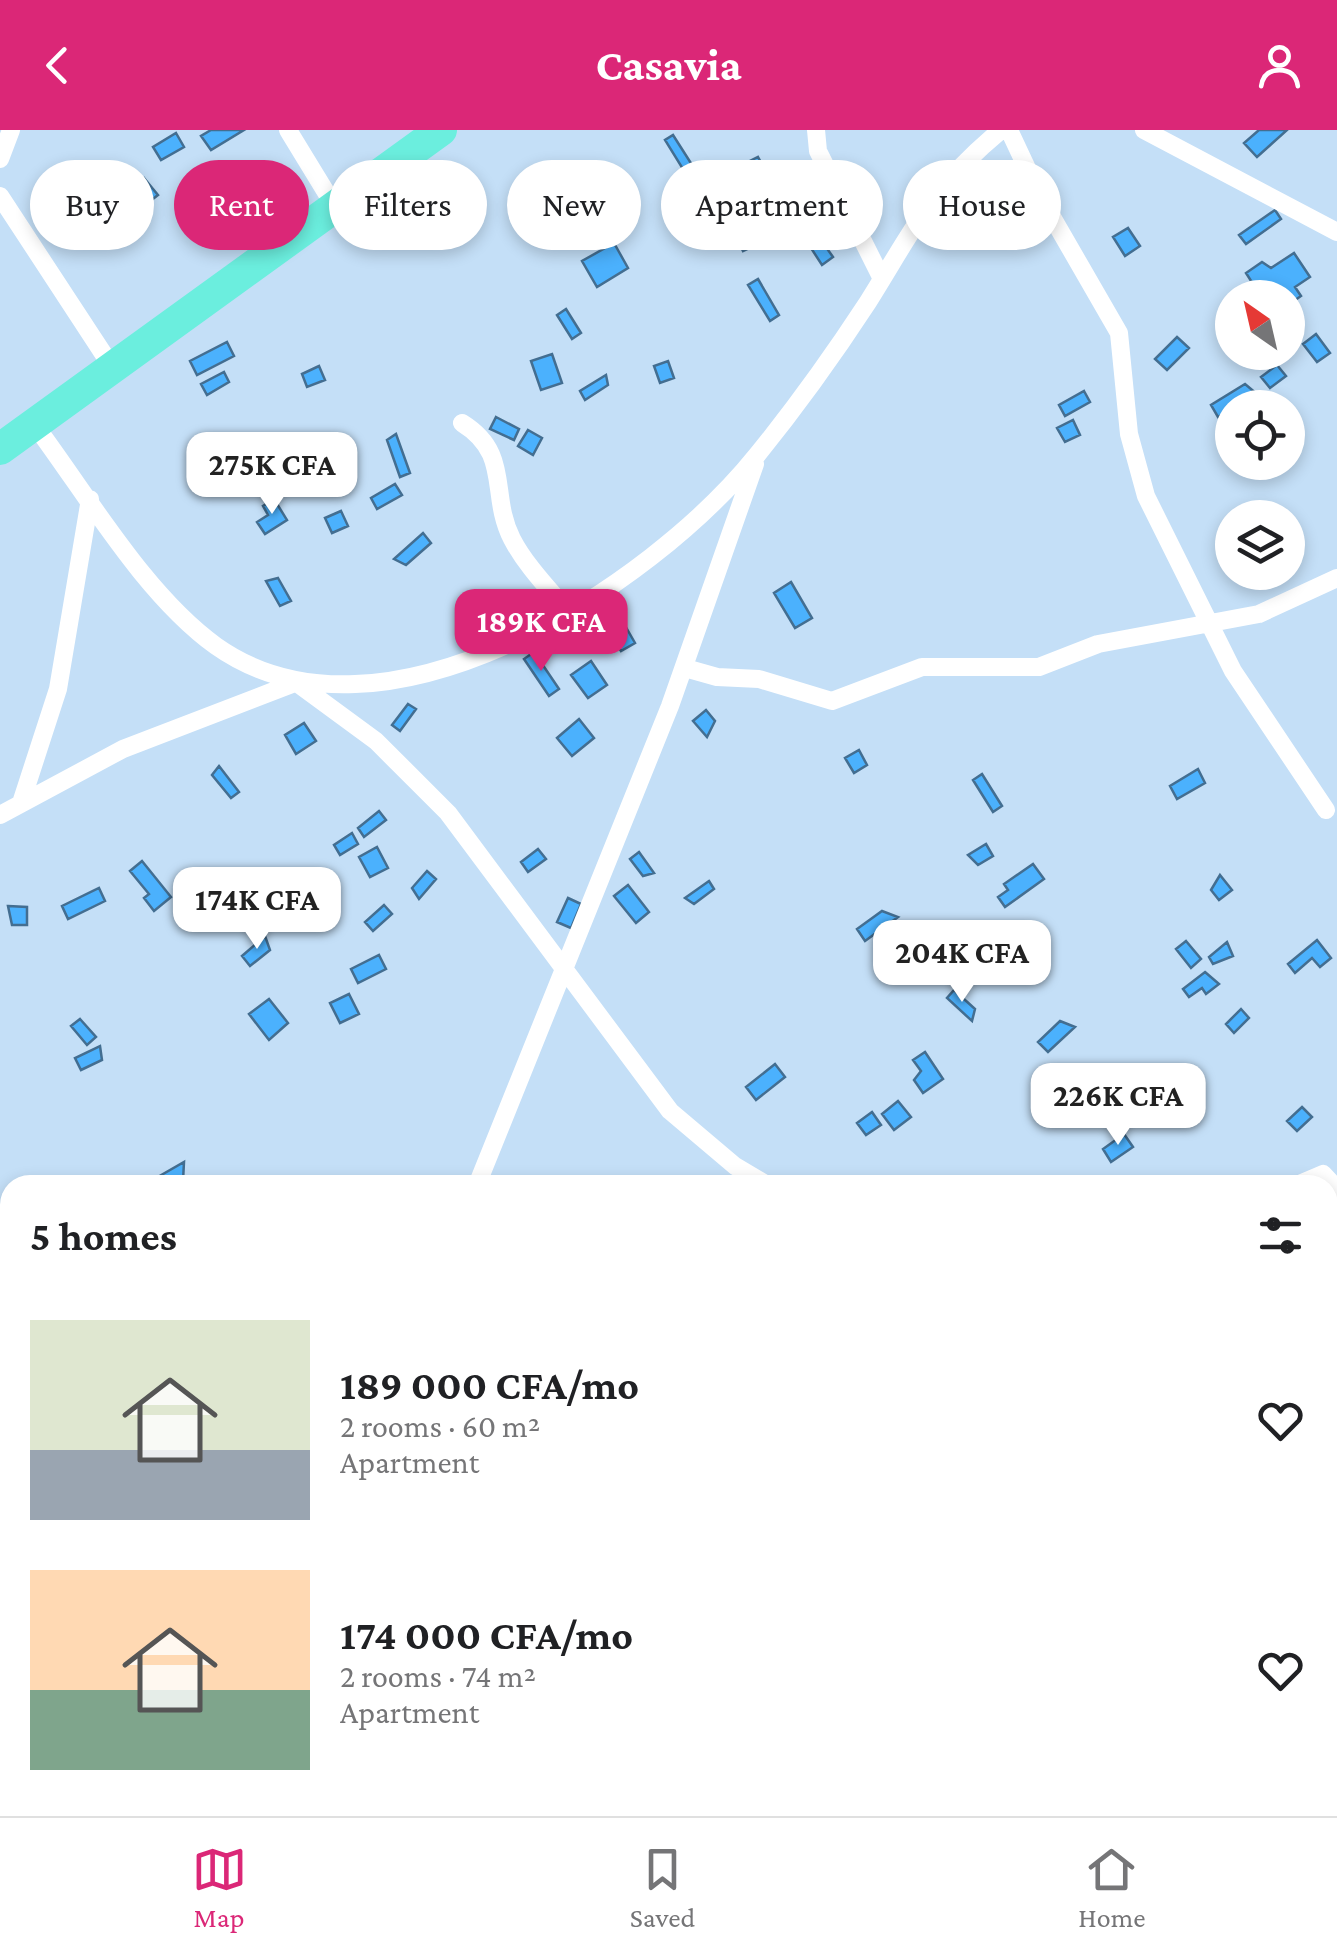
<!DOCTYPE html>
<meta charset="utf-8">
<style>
body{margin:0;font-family:"Crimson Pro",serif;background:#f2f2f2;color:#202124;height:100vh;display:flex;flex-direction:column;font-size:38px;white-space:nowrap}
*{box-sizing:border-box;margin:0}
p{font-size:32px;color:#757577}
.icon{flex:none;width:55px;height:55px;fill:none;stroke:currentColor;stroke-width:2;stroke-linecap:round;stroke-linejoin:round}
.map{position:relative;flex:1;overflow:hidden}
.details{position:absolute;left:0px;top:1045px;width:1338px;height:642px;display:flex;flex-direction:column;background:#fff;border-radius:30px 30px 0 0;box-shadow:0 5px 15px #0003}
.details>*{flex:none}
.top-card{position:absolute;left:30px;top:30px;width:1278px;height:90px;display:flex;gap:20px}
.needle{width:65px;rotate:326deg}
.buttons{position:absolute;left:1215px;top:150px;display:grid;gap:20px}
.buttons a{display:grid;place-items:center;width:90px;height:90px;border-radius:50%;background:#fff;box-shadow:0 5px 15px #0003;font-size:50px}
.price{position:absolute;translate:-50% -85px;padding:0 22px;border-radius:20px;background:#fff;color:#222;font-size:32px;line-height:65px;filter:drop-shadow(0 2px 5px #0008)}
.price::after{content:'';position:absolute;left:50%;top:60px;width:30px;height:22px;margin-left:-15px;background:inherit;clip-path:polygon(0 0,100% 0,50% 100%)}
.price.active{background:#db2777;color:#fff}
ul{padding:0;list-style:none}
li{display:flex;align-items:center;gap:30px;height:250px;padding:0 30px}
li span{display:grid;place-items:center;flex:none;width:280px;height:200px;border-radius:0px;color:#555}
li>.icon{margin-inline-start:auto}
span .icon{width:120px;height:120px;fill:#fffc;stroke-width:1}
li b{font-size:42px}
h2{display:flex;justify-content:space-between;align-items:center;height:120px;padding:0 30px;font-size:42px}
.chip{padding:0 35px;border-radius:45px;background:#fff;box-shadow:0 5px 15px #0003;font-size:35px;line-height:90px}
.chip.active{background:#db2777;color:#fff}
header{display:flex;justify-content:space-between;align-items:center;height:130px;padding:0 30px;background:#db2777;color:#fff;font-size:45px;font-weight:700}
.dock{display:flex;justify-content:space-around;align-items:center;height:140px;border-top:2px solid #e0e0e0;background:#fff;font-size:28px;color:#757577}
.dock a{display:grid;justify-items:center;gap:5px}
.dock .active{color:#db2777}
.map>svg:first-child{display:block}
.building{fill:#4bb1fd;stroke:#436e91;stroke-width:2.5}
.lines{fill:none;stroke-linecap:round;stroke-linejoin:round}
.street{stroke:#fff;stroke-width:18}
.highway{stroke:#6beede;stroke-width:32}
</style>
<header><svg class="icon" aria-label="back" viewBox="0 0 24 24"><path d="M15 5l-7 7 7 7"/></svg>Casavia<svg class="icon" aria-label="person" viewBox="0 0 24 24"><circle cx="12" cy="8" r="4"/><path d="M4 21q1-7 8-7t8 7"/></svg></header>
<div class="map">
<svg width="1337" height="1686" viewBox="0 0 1337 1686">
<rect width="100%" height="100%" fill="#c4dff7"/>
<!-- building -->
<path class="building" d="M211,0H244L211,20L201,6Z
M1259,0H1287L1257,27L1244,13Z
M176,3L184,17L161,30L153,17Z
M673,5L694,38L686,44L665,10Z
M758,27L763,36L736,50L734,39Z
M280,47L291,65L258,85L247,67Z
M144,48L158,65L127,89L120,80L139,65L133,57Z
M1275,80L1281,89L1246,114L1239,105Z
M745,92L756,115L743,121L732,98Z
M1128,98L1140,116L1125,126L1113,107Z
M821,110L833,127L822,135L811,118Z
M614,113L628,138L597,157L582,131Z
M1294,123L1310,147L1295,157L1301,166L1288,175V168H1262L1246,143L1262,132L1271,138Z
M758,149L779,185L770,191L748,155Z
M566,179L581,203L572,209L557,185Z
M1316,204L1330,223L1317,232L1303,214Z
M1177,207L1189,218L1167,240L1155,229Z
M227,212L234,226L197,245L190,231Z
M552,224L562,253L541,260L531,231Z
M668,231L674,248L660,253L654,236Z
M1277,235L1286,246L1270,258L1261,247Z
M319,236L325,250L307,257L302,244Z
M224,242L229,252L207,265L201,254Z
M606,245L608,255L585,270L580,261Z
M1245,254L1257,264L1218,287L1211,275Z
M1084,261L1090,272L1065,286L1059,275Z
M496,287L519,299L514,310L490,299Z
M1073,290L1080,305L1065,312L1057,298Z
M528,300L542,308L533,325L518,316Z
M396,304L410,343L400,347L387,310Z
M395,354L402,365L377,379L371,368Z
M274,369L287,390L265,404L257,392L268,385L263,376Z
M341,381L348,396L332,403L325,388Z
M423,403L431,413L406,435L394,429Z
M278,448L291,471L280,476L266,451Z
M791,452L812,488L795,498L774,463Z
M585,483L599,502L582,513L569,494Z
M623,492L635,513L621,521L608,501Z
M534,522L559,559L549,566L524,529Z
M591,531L607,555L588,568L571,545Z
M408,574L416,579L400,601L392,595Z
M706,580L715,591L707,607L693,591Z
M579,589L594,608L572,626L557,608Z
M304,593L316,611L296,624L285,605Z
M859,620L867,635L854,643L845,628Z
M219,636L239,662L231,668L212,645Z
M1198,639L1205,653L1177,669L1170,656Z
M982,644L1002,676L993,682L973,650Z
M379,681L386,690L364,707L358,698Z
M352,703L358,714L340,725L334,715Z
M986,714L993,726L978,735L968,725Z
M377,717L388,738L370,747L359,727Z
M538,719L546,729L528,742L521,732Z
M639,722L654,743L643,746L630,729Z
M142,731L171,767L154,781L144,768L149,764L130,741Z
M1033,734L1044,749L1005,777L998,767L1008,760L1004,754Z
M427,741L436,749L419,769L412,758Z
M1220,745L1232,760L1219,770L1211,760Z
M709,751L714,759L694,774L685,768Z
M628,755L649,782L636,793L614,766Z
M99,758L105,771L68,789L62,776Z
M568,768L581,774L571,798L557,792Z
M384,775L392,784L373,801L365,792Z
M8,776L27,777V795H12Z
M882,781L898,787L865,811L857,799Z
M265,806L270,820L250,836L242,826Z
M1317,810L1331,828L1320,837L1312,828L1295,843L1288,834Z
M1186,811L1201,829L1191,838L1176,819Z
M1227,812L1233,826L1213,834L1209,827Z
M379,825L386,839L358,853L351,839Z
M1205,842L1219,854L1206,864L1202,858L1189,867L1183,859Z
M954,860L975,879L972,891L947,868Z
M349,864L359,884L340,893L330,873Z
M269,869L288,893L269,910L249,884Z
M1241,879L1249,888L1234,903L1226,894Z
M80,889L96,907L87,915L71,896Z
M1060,891L1075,897L1048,922L1038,912Z
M100,916L102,930L81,940L75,928Z
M925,922L943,949L923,963L914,950L921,941L913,930Z
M775,934L785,947L756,970L746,957Z
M898,971L911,987L894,1000L882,984Z
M1302,977L1312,987L1297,1001L1287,991Z
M872,982L881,995L866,1005L857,993Z
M1124,1004L1133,1017L1111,1032L1103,1019Z
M184,1032L183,1051L177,1055H144Z"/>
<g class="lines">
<!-- street -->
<path class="street" d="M288,0L335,77
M816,0L818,21L882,149
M1009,0L1040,66L1119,203L1129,304L1146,366L1233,541L1326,680
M1144,0L1337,102
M0,29L11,0
M0,66L112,237
M462,293C512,324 489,364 512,409C526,436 550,460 569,483
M34,294C88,366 144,464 216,516C381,633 651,457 757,325C796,277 834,224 868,172C915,97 930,59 1001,0
M685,538L717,547L759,549L832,571L922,537H1039L1098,514L1259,484L1337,448
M297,553L376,611L448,683L670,981L735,1036L767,1055
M21,673L58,559L90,369
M0,685L123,619L297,552
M477,1055L670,576L755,334
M1297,1055L1323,1044L1337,1059
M547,1678L551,1686
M767,1678L784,1686
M223,1686L224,1678"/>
<!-- highway -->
<path class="highway" d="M0,319L441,0"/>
</g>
</svg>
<div class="buttons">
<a><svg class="needle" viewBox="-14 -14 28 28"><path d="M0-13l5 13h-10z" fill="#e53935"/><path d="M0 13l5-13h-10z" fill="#757577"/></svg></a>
<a><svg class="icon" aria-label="locate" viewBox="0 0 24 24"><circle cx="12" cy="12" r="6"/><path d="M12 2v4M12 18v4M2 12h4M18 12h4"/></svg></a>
<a><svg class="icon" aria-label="layers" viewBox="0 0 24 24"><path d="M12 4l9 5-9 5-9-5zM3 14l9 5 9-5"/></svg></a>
</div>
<b class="price" style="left:272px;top:387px">275K CFA</b>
<b class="price active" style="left:541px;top:544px">189K CFA</b>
<b class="price" style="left:257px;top:822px">174K CFA</b>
<b class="price" style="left:962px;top:875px">204K CFA</b>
<b class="price" style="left:1118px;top:1018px">226K CFA</b>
<div class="top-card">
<a class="chip">Buy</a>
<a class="chip active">Rent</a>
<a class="chip">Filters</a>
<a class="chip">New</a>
<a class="chip">Apartment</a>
<a class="chip">House</a>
</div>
<section class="details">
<h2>5 homes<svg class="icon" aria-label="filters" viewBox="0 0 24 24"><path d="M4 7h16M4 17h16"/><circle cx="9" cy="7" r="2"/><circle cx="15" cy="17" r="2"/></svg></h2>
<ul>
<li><span style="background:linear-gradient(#dfe7d0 65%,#9aa5b1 0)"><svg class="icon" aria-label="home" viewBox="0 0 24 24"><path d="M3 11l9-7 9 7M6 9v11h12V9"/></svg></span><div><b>189 000 CFA/mo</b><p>2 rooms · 60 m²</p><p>Apartment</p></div><svg class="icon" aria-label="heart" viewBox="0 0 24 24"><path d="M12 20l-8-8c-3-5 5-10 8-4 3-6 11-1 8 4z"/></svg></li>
<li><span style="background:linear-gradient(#ffd9b3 60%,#7fa58c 0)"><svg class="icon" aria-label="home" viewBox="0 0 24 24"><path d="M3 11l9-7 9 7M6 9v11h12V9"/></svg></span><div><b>174 000 CFA/mo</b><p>2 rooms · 74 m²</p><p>Apartment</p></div><svg class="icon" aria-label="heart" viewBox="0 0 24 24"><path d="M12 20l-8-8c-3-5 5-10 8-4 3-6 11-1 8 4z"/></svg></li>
</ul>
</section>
</div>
<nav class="dock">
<a class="active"><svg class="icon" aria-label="map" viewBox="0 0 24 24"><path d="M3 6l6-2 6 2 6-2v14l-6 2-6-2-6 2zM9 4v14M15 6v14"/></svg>Map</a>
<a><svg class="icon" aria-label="saved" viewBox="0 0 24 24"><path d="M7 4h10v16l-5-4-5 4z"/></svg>Saved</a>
<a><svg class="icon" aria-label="home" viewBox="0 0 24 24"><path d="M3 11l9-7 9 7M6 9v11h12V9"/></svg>Home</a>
</nav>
